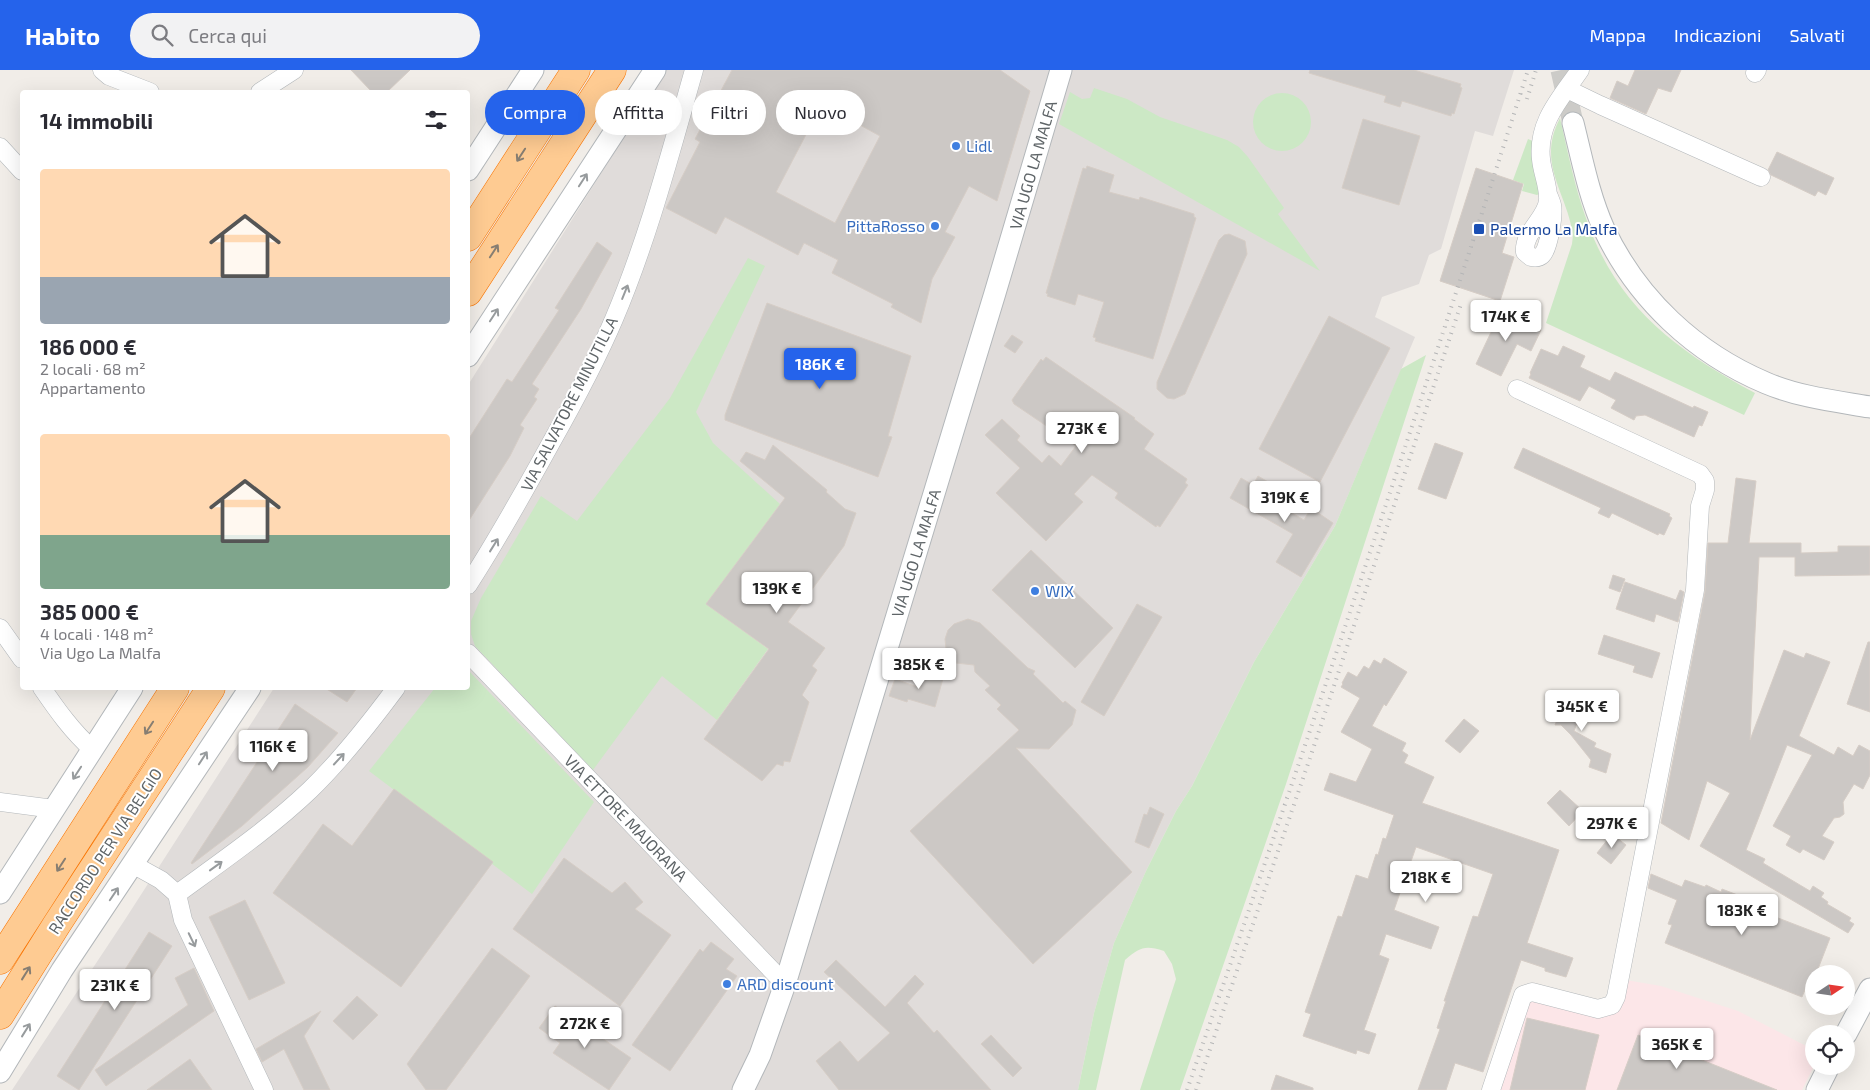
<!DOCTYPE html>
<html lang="it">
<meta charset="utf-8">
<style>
body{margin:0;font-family:"Exo 2",sans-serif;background:#f2f2f3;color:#2b2b33;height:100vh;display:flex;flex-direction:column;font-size:19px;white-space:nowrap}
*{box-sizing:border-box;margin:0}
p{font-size:16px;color:#7c7c81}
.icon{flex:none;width:28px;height:28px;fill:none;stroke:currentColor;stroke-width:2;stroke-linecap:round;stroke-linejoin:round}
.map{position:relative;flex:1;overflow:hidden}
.side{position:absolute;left:20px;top:20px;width:450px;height:600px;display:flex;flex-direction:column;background:#fff;border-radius:5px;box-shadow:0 5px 20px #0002}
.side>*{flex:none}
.banner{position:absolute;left:485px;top:20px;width:475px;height:45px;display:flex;gap:10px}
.needle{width:32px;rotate:77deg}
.fabs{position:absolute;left:1805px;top:895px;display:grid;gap:10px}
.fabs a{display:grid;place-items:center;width:50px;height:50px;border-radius:50%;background:#fff;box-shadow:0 5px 20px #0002;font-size:25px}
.price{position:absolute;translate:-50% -42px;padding:0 11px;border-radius:5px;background:#fff;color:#222;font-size:16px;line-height:32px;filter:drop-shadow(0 1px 2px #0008)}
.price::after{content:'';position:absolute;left:50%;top:30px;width:15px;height:11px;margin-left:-8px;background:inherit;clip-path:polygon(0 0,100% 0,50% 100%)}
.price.active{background:#2563eb;color:#fff}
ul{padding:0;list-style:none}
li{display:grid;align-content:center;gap:10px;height:265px;padding:0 20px}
li span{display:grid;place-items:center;height:155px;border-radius:5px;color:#555}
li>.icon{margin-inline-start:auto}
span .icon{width:90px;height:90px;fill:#fffc;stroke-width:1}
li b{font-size:21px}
h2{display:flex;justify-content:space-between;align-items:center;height:60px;padding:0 20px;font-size:21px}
.chip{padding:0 18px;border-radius:22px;background:#fff;box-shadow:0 5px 20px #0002;font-size:18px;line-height:45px}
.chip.active{background:#2563eb;color:#fff}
header{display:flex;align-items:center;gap:30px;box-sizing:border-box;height:70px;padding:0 25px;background:#2563eb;color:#fff}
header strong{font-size:24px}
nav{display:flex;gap:28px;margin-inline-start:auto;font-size:18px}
.search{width:350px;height:45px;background:#f2f2f3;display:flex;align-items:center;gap:12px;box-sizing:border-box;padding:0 18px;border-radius:28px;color:#7c7c81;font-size:19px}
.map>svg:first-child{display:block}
.industrial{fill:#e0dcda}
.medical{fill:#fce6e8}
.green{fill:#cce8c5}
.building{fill:#ccc8c5;stroke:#d6cdc6;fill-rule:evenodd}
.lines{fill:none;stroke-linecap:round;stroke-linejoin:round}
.tertiary-tunnel{stroke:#cccbc8;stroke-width:21;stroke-dasharray:21 11;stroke-linecap:butt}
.minor-casing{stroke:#b3b7ba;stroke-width:19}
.tertiary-casing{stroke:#b3b7ba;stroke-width:23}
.motorway-casing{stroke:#f97400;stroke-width:29}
.minor{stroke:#fff;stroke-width:18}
.tertiary{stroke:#fff;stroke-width:21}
.motorway{stroke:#fecb92;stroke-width:28}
.rail{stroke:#b4b5b6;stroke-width:4;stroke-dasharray:1 6;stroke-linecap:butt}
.oneway{stroke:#877e72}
.oneway2{stroke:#979b9d}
.shop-dot{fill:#3f7fe0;stroke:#fff;stroke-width:2}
.transit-dot{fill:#1a4fb4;stroke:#fff;stroke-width:2}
.labels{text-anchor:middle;stroke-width:4;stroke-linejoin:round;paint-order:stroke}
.shop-label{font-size:16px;fill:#366cbe;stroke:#fff;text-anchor:start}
.street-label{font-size:16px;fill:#5f6568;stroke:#fff}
.transit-label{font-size:16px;fill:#164399;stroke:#fff;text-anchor:start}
</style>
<header>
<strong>Habito</strong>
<div class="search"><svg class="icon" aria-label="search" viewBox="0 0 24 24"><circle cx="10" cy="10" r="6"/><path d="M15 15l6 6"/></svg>Cerca qui</div>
<nav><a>Mappa</a><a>Indicazioni</a><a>Salvati</a></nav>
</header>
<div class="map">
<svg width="1870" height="1020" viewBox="0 0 1870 1020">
<rect width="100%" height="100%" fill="#f1ede8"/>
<!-- industrial -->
<path class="industrial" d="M666,0H1514L1493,66L1475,61L1441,179L1429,185L1419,214L1382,227L1375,247L1415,267L1335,456L1254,592L1192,716L1176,741L1146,801L1114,873L1094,943L1078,1020H12L126,848L274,618H468V315Z"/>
<!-- medical -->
<path class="medical" d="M1626,910L1661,916L1738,941L1814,980V996L1802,1020H1497L1526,931L1533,929L1599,947Z"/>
<!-- green -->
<path class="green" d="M1094,18L1127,29L1160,47L1227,70L1239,77L1248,87L1284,138L1278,144L1320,201L1059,54L1070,22L1082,29L1090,28Z
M1253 52a29 29 0 1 1 58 0a29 29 0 1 1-58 0Z
M1560,48C1568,83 1575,118 1587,151C1618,238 1677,281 1755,323L1744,345L1546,253L1572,174L1573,165C1567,122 1536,94 1560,48Z
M1528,69L1535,72L1541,123L1537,125L1522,121L1524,114L1513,110Z
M748,188L765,196L696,342L713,373L780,434L706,534L768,579L717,650L662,606L593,700L475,576L471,564V551L481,528L541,426L577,451L670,328Z
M1426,285L1286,714L1180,1020H1140L1176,909L1172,894L1164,881C1145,875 1140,877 1125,890L1096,1020H1078L1094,943L1114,873L1146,801L1176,741L1192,716L1254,592L1335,456L1401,299Z
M468,600L594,732L532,824L369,701L435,618H468Z"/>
<!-- building -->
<path class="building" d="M351,0H410L387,22H372Z
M732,0H1000L1030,21L997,131L969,116L945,162L955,167L932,209L921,253L891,237L893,234L832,203L838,190L804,173L798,185L725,147L716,164L666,138L700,72L695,69ZM822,34L880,66L835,153L776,122Z
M1310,0H1414L1461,14L1460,17L1462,18L1454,44L1452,43L1451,46L1402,31L1400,37L1384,32L1386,26L1309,3Z
M1635,0H1681L1671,22L1658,18L1646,44L1610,28L1617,11L1628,16Z
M1363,49L1420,66L1399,135L1342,118Z
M1777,82L1834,108L1826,125L1818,121L1815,126L1771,105L1768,100Z
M1087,96L1114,105L1109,122L1139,130L1140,127L1194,144V147L1196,148L1153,289L1095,271L1096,268L1093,267L1104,232L1078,224L1075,235L1047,226L1048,224L1046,223L1083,98L1086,99Z
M1476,98L1523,114L1502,183L1514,187L1500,231L1440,211Z
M1229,164L1245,171L1247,184L1185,324L1174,329L1167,328L1157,319V312L1219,170L1224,165Z
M597,172L612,183L581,239L532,314L539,319L534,327L537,329L520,355L524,358L510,386L468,452V370L507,309L512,312L559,240L555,238Z
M767,233L911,286L888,366L892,367L878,407L725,350V345Z
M1501,241L1541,260L1531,281L1517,274L1501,306L1476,294Z
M1329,246L1390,278L1320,412L1259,379Z
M1012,265L1023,272L1015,283L1004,276Z
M1563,276L1585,286L1580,297L1610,311L1615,302L1693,338L1694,336L1708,342L1702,356L1699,355L1694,367L1645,345L1636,346L1634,350L1611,338L1616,330L1589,316L1580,331L1529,308L1531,304L1530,303L1541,279L1558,286Z
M1046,287L1135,348L1134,349L1154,364L1144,379L1187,409L1185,413L1188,415L1160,457L1157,455L1156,457L1115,428L1118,423L1092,405L1074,424L1083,432L1046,471L996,423L1020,398L985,365L1002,349L1020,366L1017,370L1042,393L1049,385L1061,396L1076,376L1014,334L1012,330L1041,289L1043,291Z
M1435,373L1463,383L1446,429L1418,419Z
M773,375L827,420L826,422L845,439L856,443L844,476L788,552L825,578L812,596L817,600L802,625L809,632L790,692L784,691L783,696L777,694L762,711L704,669L769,579L706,534L785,428L740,391L746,382L765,390Z
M1523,378L1670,444L1669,446L1672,448L1664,465L1659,463L1658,465L1612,443L1609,448L1598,443L1601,438L1514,398Z
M1258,406L1280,419L1273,432L1304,450L1311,438L1333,453L1301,507L1276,492L1293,464L1230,428L1241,408L1253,415Z
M1736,408L1756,411L1749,473H1801V483L1838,482V476H1870V505L1795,506V487H1759L1754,581L1750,670L1784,580L1804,588L1806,583L1830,592L1799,666L1834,685L1838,677L1853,686L1859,675L1870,681V705L1863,719L1854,714L1843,732L1844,744L1840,747L1834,748L1822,766L1834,772L1824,790L1803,779L1800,783L1786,775L1791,766L1773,756L1812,685L1787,675L1746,780L1765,789L1763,793L1810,821L1813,816L1824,823L1821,827L1828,832L1827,834L1851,848L1849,851L1854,854L1848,863L1700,776L1730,723L1707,711L1689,770L1661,753L1705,522L1708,473H1728Z
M1031,480L1113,558L1075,598L992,520Z
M1613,505L1625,509L1620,522L1609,518Z
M1625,512L1676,530L1680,520L1684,522L1678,552L1656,544L1654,552L1616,539Z
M1137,534L1162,547L1104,646L1081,632Z
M968,549L980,553L1028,598L1035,601L1033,604L1063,633L1065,631L1076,640L1072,655L1049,679L1016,678L1132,802L1033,894L910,761L1019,660L997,639L1001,635L985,620L990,616L975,602L974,595L956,593L946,579L945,569L948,560L954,554Z
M1604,565L1660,583L1652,608L1633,602L1635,596L1598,584Z
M1868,572H1870V642L1847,634Z
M1384,588L1407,602L1386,636L1384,634L1372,656L1406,673L1402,681L1408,685L1404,693L1434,707L1422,733L1559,780L1527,873L1573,888L1566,907L1545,901V898L1521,890L1483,1002L1455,993L1446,1020H1418L1440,959L1437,958L1446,931H1444L1473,846L1478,847L1493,804L1416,777L1394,840L1439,857L1431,879L1386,864L1379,885L1389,889L1364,960L1376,964L1369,984L1357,980L1356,984L1303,966L1311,944L1305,942L1338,846L1342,847L1356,805L1368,809L1376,784L1378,785L1383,768L1386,769L1394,745L1324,720L1330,703L1356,712L1372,679L1341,662L1360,628L1341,617L1343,614L1342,613L1348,602L1357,607L1364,596L1369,599L1374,590L1381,594Z
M925,600L944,605L935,637L908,629L907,632L889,626L895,609L920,618Z
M325,618H357L347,632Z
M1568,622L1586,629L1574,661L1596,673L1594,677L1611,684L1606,703L1589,697L1591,690L1571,665L1561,655H1555Z
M295,634L338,663L308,697L242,756L192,794L191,793Z
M1464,649L1479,661L1460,683L1445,671Z
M394,719L493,792L401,917L273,823L323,754L352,776Z
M1560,720L1583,741L1569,756L1547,733Z
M1150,737L1164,744L1149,778L1135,772L1144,744L1147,745Z
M1612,764L1626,775L1611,794L1597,783Z
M564,788L612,823L625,812L643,832L635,839L671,865L620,936L513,859Z
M1651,804L1682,817L1685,810L1705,817L1706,815L1721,822L1722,819L1753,831L1751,835L1761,839L1760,841L1830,868L1816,904H1814L1813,911L1809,910L1802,927L1665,873L1672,855L1668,854L1677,830L1648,818Z
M245,830L285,913L249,930L209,847Z
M149,862L172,876L79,1020L57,1006Z
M711,872L734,889L726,899L737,906L670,1001L632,975L700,879L703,882Z
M492,878L530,906L446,1020H426L407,994Z
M836,890L885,937L915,905L924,914L907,933L934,963L937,960L991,1020H839L816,991L840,971L858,992L890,963L824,902Z
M194,898L214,941L106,1016L95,1000L188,935L175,908Z
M357,926L378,945L353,970L333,951Z
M555,936L631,988L609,1020L553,983L560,973L539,958Z
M321,941L304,966L330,1020H304L284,979L262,992L256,979Z
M1527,948L1599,965L1585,1020H1510Z
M1671,960L1687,967L1682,982L1777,1020H1617L1638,965L1665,976Z
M991,965L1022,998L1013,1007L981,974Z
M190,989L212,1020H147Z
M1276,1005L1313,1018V1020H1271Z"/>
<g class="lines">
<!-- tertiary-tunnel -->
<path class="tertiary-tunnel" d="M1561,0L1573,53"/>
<defs>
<path id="minor" d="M102,0L109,6L150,22
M1755,3L1757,0
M1567,19L1600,35L1761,107
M260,22L294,0
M0,77L22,101
M1548,124C1549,127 1551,131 1552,135C1554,144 1549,178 1542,185C1539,188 1536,188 1531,187L1525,182C1523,162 1547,148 1548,130C1549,117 1542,102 1541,89C1537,52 1561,28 1580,0
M468,515C498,469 525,420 552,371C574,332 596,291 614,249C648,169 670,84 694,0
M0,558L22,589
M468,583L785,914
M42,618C57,640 72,661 92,679
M0,732L54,739
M134,795L161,810L177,824L183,850L264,1020
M177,824C222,791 269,759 310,720C342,689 370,653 396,618
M1491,1020L1523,925L1532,922L1598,939L1612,935L1616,927L1695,520L1700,436L1705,420V411L1700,404L1517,319"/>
<path id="tertiary" d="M1573,53C1582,89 1589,126 1604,159C1637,229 1695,283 1766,313C1799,327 1835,331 1870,337
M468,100L533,0
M468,286L655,0
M0,823L132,618
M1846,964L1870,919
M0,1002L62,900L250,618
M743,1020L760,985L785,914L995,223L1061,0
M1817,1020L1829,996"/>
<path id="motorway" d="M468,167L576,0
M468,222L612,0
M0,890L175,618
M0,945L57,854L211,618"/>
</defs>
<!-- minor casing -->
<use href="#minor" class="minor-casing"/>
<!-- tertiary casing -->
<use href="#tertiary" class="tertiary-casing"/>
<!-- motorway casing -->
<use href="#motorway" class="motorway-casing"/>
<!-- minor -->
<use href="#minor" class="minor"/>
<!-- tertiary -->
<use href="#tertiary" class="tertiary"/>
<!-- motorway -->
<use href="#motorway" class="motorway"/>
<!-- rail -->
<path class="rail" d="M1527,29L1536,0
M1187,1020C1304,681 1419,341 1528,0
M1196,1020L1310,688L1461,234"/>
</g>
<!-- one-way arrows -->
<defs><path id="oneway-shaft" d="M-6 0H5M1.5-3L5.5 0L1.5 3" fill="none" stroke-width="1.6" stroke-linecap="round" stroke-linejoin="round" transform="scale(1.25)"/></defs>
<g class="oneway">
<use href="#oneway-shaft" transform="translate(521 85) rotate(123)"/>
<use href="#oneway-shaft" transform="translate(494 181) rotate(-57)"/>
<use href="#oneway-shaft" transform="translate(149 658) rotate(123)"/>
<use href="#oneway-shaft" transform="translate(61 795) rotate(123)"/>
<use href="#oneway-shaft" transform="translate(26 903) rotate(-58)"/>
</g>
<g class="oneway2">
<use href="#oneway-shaft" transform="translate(583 110) rotate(-57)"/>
<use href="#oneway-shaft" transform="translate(625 222) rotate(-68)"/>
<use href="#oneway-shaft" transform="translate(494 245) rotate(-57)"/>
<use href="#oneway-shaft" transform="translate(494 475) rotate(-58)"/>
<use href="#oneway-shaft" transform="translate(203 688) rotate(-57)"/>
<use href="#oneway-shaft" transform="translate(339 689) rotate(-47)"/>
<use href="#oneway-shaft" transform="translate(77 703) rotate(123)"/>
<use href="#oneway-shaft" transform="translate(216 796) rotate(-36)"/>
<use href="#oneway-shaft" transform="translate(114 824) rotate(-56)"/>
<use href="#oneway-shaft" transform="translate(192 870) rotate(64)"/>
<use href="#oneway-shaft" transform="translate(26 960) rotate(-58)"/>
</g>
<!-- markers -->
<g class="shop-dot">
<circle cx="956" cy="76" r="5"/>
<circle cx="935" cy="156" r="5"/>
<circle cx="1035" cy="521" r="5"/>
<circle cx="727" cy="914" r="5"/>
</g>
<rect class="transit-dot" x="1473" y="153" width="12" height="12" rx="2.5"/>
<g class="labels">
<!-- shop labels -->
<g class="shop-label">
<text x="966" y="82">Lidl</text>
<text x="925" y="162" text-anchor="end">PittaRosso</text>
<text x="1045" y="527">WIX</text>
<text x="737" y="920">ARD discount</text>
</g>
<!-- street labels -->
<g class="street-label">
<text transform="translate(1033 95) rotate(-74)" y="6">VIA UGO LA MALFA</text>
<text transform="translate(569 334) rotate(-63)" y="6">VIA SALVATORE MINUTILLA</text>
<text transform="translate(916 483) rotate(-73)" y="6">VIA UGO LA MALFA</text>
<text transform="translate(626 748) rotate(46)" y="6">VIA ETTORE MAJORANA</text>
<text transform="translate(105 781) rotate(-57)" y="6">RACCORDO PER VIA BELGIO</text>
</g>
<!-- transit labels -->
<g class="transit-label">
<text x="1490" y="165">Palermo La Malfa</text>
</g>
</g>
</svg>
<div class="fabs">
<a><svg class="needle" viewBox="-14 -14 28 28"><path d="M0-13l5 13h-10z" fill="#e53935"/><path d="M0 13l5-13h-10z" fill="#7c7c81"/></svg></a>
<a><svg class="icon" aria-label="locate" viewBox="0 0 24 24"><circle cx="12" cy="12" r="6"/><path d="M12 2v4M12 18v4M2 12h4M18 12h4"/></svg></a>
</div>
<b class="price" style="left:1506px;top:272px">174K €</b>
<b class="price active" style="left:820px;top:320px">186K €</b>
<b class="price" style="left:1082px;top:384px">273K €</b>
<b class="price" style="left:1285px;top:453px">319K €</b>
<b class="price" style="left:777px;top:544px">139K €</b>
<b class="price" style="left:919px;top:620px">385K €</b>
<b class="price" style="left:1582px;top:662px">345K €</b>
<b class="price" style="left:273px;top:702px">116K €</b>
<b class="price" style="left:1612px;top:779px">297K €</b>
<b class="price" style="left:1426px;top:833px">218K €</b>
<b class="price" style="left:1742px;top:866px">183K €</b>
<b class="price" style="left:115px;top:941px">231K €</b>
<b class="price" style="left:585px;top:979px">272K €</b>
<b class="price" style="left:1677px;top:1000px">365K €</b>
<div class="banner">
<a class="chip active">Compra</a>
<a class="chip">Affitta</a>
<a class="chip">Filtri</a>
<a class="chip">Nuovo</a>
</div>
<section class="side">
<h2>14 immobili<svg class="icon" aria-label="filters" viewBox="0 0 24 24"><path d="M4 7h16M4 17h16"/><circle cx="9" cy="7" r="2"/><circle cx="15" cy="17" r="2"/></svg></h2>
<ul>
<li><span style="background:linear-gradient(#ffd9b3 70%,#9aa5b1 0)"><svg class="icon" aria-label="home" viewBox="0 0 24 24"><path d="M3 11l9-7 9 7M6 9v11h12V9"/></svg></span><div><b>186 000 €</b><p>2 locali · 68 m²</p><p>Appartamento</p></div></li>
<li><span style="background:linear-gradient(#ffd9b3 65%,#7fa58c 0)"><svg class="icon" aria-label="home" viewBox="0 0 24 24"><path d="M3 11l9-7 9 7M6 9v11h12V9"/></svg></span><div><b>385 000 €</b><p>4 locali · 148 m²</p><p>Via Ugo La Malfa</p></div></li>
</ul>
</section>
</div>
